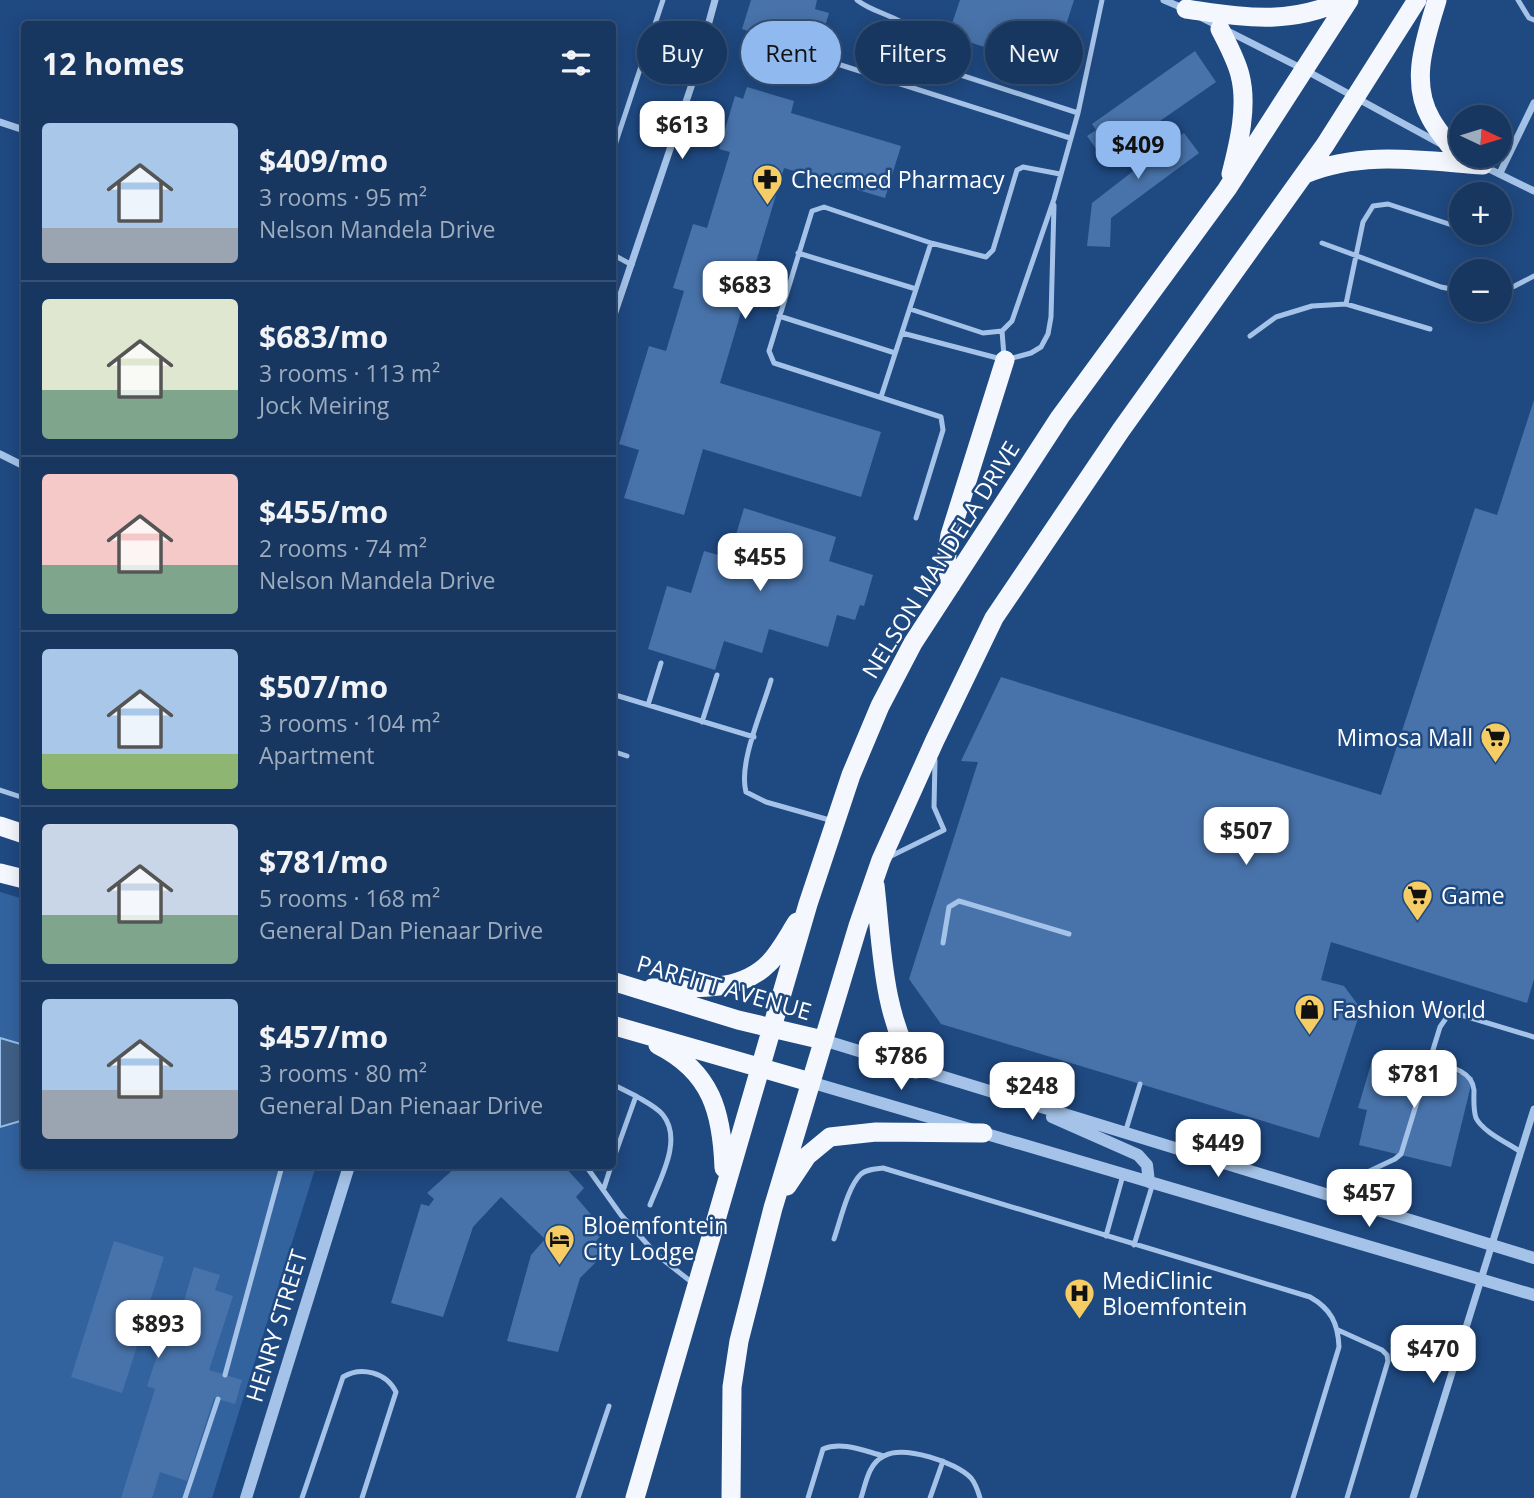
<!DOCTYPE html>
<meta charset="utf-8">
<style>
body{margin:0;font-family:"Open Sans",sans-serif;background:#24426a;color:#f1f3f6;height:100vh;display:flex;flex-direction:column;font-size:26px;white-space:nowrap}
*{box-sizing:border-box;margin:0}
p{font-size:23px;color:#9eacbd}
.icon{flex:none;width:38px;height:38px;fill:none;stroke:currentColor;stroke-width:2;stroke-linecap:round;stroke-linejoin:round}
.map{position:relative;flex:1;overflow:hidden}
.panel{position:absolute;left:21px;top:21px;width:595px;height:1148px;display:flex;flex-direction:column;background:#173761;border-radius:7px;box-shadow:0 4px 18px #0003,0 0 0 2px #365176}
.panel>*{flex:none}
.guide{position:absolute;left:637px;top:21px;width:665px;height:63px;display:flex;gap:14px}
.needle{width:46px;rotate:94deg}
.tools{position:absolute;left:1449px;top:105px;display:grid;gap:14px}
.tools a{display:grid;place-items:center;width:63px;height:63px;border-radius:50%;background:#173761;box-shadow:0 4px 18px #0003,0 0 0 2px #365176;font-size:35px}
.price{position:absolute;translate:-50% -60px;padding:0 16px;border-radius:14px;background:#fff;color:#222;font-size:23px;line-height:46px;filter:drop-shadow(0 2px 4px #0008)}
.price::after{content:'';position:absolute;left:50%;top:42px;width:21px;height:16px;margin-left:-10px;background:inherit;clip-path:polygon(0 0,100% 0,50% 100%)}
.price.current{background:#90b9f0;color:#111}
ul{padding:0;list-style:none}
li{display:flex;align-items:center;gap:21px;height:175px;padding:0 21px}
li+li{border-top:2px solid #365176}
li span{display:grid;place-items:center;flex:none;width:196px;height:140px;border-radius:7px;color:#555}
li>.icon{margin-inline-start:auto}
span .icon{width:84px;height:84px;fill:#fffc;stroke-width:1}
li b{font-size:30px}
h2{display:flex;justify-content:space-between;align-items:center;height:84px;padding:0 21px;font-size:30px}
.tag{padding:0 24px;border-radius:32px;background:#173761;box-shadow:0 4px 18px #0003,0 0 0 2px #365176;font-size:24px;line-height:63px}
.tag.current{background:#90b9f0;color:#111}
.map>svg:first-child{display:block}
.green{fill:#33639f}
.water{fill:#406088;stroke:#98beea;stroke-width:2}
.building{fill:#4873aa}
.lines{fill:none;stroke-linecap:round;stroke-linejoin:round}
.service{stroke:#a5c3e8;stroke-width:5}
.minor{stroke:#a5c3e8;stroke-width:7}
.tertiary{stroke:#a5c3e8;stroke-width:12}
.trunk{stroke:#f4f8fe;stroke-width:19}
.labels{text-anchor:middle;stroke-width:5;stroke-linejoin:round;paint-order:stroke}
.poi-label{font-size:23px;fill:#fff;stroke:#1f4981;text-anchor:start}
.street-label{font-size:23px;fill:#fff;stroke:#1f4981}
</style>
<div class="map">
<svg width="1534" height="1498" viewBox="0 0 1534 1498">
<rect width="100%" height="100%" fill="#1f4981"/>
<!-- green -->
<path class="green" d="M0,892L24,899V1166H316L212,1498H0Z"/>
<!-- water -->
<path class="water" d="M0,1038L24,1045V1120L0,1127Z"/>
<!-- building -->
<path class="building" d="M751,0H817L815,9L829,13L811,73L757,56L763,36L742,29Z
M960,0H1074L1052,69L948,35Z
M1195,51L1216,82L1104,160L1087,136L1096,130L1092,124Z
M747,87L794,101L791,113L901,146L885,198L784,168L720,383L881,432L861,497L703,449L684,515L624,498L639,450L619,444L649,346L666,351L684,291L673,288L693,224L707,228L730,152L719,149L735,96L743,99Z
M1156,128L1169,144L1184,133L1199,153L1111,218L1110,247L1087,246L1092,203L1141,165L1129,149Z
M1534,400V979L1527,1003L1331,942L1321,980L1344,986L1361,1009L1319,1138L941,1024L909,979L978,762L961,761L1001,677L1381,795L1475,508L1497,515Z
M744,508L836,537L829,561L873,575L864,606L860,605L855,620L837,615L828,647L769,629L762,653L724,641L715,670L648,649L667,586L691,593L704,551L729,558Z
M1374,1054L1473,1077L1451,1167L1359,1145L1367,1110L1358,1108Z
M457,1166H564L584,1188L576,1197L605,1231L596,1241L606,1252L580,1278L558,1352L507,1341L531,1255L545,1239L501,1197L473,1227L443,1317L391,1303L421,1204L429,1206L434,1199L427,1193Z
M114,1241L164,1257L148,1308L179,1318L194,1267L220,1275L215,1290L233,1296L209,1370L242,1380L235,1404L214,1398L187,1481L160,1472L152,1498H121L155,1389L147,1386L160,1347L139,1340L122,1393L71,1377Z"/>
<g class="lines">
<!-- service -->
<path class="service" d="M857,0C873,13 896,15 912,29C923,39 927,55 936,67L1078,113
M1518,0L1529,18L1534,20
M825,60L1070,138
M612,154L663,0
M1476,233L1485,236
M1322,243L1441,287L1461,291
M798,253L916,289
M612,254L632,265
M1500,291L1509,289L1534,276
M1346,304L1363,222L1373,206L1388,204L1461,228
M910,309L983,333L1002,331L1012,321L1054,199L1078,113L1102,0
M779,316L895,353
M1002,331L1004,356
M902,333L1005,360L1031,353L1041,347L1048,334L1051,317L1054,205
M1250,336L1276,317L1312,306L1346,304L1430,329
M881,397L931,243
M916,518L943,430L941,417L774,363L769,351L812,211L824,207L931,243L986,257L993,250L1017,170L1023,167L1060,174
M771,680C763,709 738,763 746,792L766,802L833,821
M612,694L754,737
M648,705L661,663
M702,722L717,675
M612,751L627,756
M0,790L24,798
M889,857L944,830L934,807L935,760
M943,943L949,907L959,901L1069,934
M1430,1062C1446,1066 1472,1069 1474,1090C1474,1099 1473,1109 1476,1118C1483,1132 1508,1143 1521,1152
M612,1084L636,1096L612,1163
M636,1096C644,1101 657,1107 663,1115C683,1140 660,1179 650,1205
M1125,1133L1140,1084
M378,1166L400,1168L405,1166
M586,1166L621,1215L657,1255L694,1284
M604,1188L611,1166
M1325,1192L1395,1159L1401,1154L1440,1027L1449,1014H1458L1534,1037
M1106,1236L1123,1175
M834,1239C840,1222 848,1186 861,1174C867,1169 875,1169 883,1168L1310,1297C1331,1309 1338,1323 1339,1347L1293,1498
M1134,1245L1153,1183
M1338,1330L1382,1350L1387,1355L1388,1361L1347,1498
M225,1375L282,1166
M185,1498L218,1399
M302,1498L343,1377C361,1366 386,1372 396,1392L362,1498
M578,1498L609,1406
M808,1498L823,1449C842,1441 864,1451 884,1456
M861,1498C866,1483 868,1464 884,1456C904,1445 956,1462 971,1478C976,1484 978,1491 980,1498
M930,1498L943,1461"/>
<!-- minor -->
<path class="minor" d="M1164,0L1185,9
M1202,18L1305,70L1439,143
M0,122L24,130
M1483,166L1534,191
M1500,173L1534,103
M612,321L692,84L715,0
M0,454L24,466
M1413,1498L1534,1109"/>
<!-- tertiary -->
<path class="tertiary" d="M823,1040L1534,1258
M810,1082L1534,1295
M1052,1117L1138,1155L1147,1165L1149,1182
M246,1498L349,1166"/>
<!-- trunk -->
<path class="trunk" d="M1437,0C1426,38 1409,81 1431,119C1437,130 1446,140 1453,150
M1186,9C1244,17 1288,26 1344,0
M1220,29C1227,43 1236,59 1240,75C1248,106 1239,143 1231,174
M1305,174C1361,150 1424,161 1483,165
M951,585L946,561L950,535L1005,360
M0,826L24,834
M0,873L24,879
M875,885C882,946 882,1015 916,1069
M612,981L738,1020L823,1040
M652,988C691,987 739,994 769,963C780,952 788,936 797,922
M612,1025L810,1082
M658,1045C712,1072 722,1113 724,1168
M787,1186L807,1156L830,1137L876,1132L983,1133
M635,1498L808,904L851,775L880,706L913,643L1060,417L1227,189L1349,0
M731,1498L732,1387L739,1341L773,1208L858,926L881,860L935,740L994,618L1121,430L1325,145L1417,0"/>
</g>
<!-- icons -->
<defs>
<symbol id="pharmacy-pin" viewBox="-11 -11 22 30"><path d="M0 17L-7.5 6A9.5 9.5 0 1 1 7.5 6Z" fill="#f6cd65" stroke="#1f4981"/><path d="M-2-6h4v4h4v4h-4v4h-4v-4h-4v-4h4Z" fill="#111"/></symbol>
<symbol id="supermarket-pin" viewBox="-11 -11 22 30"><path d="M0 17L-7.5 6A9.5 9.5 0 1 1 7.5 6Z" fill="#f6cd65" stroke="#1f4981"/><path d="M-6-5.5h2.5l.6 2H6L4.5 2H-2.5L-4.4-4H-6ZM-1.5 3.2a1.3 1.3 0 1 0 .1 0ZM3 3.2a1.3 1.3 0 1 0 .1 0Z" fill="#111"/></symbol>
<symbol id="shop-pin" viewBox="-11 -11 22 30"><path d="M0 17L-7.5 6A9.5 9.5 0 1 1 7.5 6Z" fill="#f6cd65" stroke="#1f4981"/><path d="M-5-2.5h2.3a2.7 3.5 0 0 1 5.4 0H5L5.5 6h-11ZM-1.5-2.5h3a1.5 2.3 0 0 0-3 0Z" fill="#111"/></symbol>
<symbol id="hotel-pin" viewBox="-11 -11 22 30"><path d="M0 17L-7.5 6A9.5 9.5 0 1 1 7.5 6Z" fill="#f6cd65" stroke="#1f4981"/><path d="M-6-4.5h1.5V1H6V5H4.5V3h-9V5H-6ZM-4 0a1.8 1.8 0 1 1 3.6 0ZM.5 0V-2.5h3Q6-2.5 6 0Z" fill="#111"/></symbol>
<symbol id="hospital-pin" viewBox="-11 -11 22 30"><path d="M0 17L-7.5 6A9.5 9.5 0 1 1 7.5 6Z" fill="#f6cd65" stroke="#1f4981"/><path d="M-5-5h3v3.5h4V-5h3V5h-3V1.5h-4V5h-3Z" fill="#111"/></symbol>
</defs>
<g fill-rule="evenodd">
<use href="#pharmacy-pin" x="750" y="162" width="35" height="47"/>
<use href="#supermarket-pin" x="1478" y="720" width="35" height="47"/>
<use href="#supermarket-pin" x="1400" y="878" width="35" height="47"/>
<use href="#shop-pin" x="1292" y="992" width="35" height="47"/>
<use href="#hotel-pin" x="542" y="1222" width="35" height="47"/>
<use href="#hospital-pin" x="1062" y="1276" width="35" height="47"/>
</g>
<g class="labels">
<!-- poi labels -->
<g class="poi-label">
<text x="791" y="188">Checmed Pharmacy</text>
<text x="1473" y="746" text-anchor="end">Mimosa Mall</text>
<text x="1441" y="904">Game</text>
<text x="1332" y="1018">Fashion World</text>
<text x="583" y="1234">Bloemfontein<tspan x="583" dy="26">City Lodge</tspan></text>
<text x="1102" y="1289">MediClinic<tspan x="1102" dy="26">Bloemfontein</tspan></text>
</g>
<!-- street labels -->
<g class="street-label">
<text transform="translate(941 560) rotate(-58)" y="8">NELSON MANDELA DRIVE</text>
<text transform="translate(724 988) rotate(16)" y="8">PARFITT AVENUE</text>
<text transform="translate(277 1326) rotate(-73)" y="8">HENRY STREET</text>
</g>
</g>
</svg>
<div class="tools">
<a><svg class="needle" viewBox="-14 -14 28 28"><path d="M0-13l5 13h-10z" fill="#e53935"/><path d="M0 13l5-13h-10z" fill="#9eacbd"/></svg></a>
<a>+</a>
<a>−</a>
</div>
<b class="price" style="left:682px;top:161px">$613</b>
<b class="price current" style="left:1138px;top:181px">$409</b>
<b class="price" style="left:745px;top:321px">$683</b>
<b class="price" style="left:760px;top:593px">$455</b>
<b class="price" style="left:1246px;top:867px">$507</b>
<b class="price" style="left:901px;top:1092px">$786</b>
<b class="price" style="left:1414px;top:1110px">$781</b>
<b class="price" style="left:1032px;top:1122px">$248</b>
<b class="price" style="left:1218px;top:1179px">$449</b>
<b class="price" style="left:1369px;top:1229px">$457</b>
<b class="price" style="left:158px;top:1360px">$893</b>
<b class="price" style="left:1433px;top:1385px">$470</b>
<div class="guide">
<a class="tag">Buy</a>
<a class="tag current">Rent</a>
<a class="tag">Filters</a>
<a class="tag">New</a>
</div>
<section class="panel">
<h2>12 homes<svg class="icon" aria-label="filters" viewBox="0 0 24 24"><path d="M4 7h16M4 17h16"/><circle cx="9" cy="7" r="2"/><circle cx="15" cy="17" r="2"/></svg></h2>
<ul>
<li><span style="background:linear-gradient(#a9c7e8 75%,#9aa5b1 0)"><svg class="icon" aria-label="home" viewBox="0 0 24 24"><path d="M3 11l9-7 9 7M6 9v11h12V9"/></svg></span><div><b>$409/mo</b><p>3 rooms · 95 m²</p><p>Nelson Mandela Drive</p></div></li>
<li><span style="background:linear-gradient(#dfe7d0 65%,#7fa58c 0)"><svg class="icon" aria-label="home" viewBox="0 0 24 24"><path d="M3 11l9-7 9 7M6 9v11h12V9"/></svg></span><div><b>$683/mo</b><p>3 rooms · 113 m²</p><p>Jock Meiring</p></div></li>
<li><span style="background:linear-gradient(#f6c9c9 65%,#7fa58c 0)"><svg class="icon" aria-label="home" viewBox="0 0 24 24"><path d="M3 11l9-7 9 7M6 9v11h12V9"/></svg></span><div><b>$455/mo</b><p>2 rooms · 74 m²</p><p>Nelson Mandela Drive</p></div></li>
<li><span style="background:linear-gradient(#a9c7e8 75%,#8fb573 0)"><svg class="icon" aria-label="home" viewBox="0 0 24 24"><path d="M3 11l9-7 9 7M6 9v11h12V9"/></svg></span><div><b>$507/mo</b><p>3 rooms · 104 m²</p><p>Apartment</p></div></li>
<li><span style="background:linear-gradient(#c9d6e8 65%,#7fa58c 0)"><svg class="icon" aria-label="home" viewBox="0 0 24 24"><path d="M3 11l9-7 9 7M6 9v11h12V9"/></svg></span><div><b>$781/mo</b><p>5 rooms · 168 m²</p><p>General Dan Pienaar Drive</p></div></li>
<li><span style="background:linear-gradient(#a9c7e8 65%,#9aa5b1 0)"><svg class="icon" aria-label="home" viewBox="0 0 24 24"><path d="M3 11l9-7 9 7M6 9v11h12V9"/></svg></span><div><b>$457/mo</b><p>3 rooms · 80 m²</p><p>General Dan Pienaar Drive</p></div></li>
</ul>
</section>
</div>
